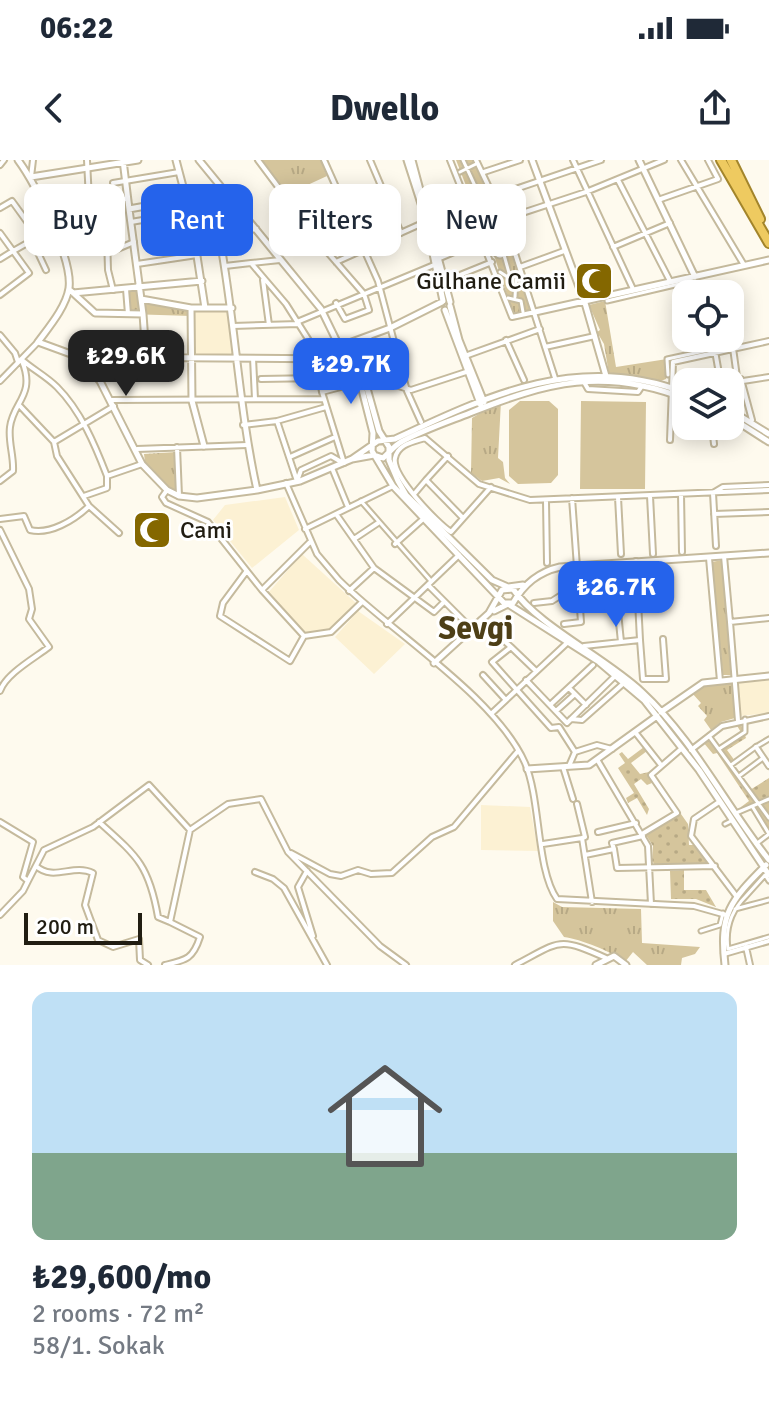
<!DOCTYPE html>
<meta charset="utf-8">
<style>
body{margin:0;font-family:Signika,sans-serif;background:#f6f6f7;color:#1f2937;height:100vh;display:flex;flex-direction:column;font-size:30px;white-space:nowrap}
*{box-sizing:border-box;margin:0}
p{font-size:26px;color:#747a83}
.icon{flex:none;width:44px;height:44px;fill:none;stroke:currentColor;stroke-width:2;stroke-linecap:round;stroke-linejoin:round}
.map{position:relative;height:805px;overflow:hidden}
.sheet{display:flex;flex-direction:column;background:#fff;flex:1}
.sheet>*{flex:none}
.banner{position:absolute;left:24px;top:24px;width:722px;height:72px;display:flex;gap:16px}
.fabs{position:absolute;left:672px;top:120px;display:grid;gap:16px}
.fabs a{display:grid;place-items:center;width:72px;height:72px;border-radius:16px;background:#fff;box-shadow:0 4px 20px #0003;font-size:40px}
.scale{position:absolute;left:24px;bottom:20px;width:118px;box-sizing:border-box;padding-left:8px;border:4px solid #211d12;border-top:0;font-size:22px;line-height:28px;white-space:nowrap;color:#211d12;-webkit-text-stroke:6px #fff;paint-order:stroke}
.price{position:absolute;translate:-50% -68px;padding:0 18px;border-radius:16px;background:#2563eb;color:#fff;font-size:26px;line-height:52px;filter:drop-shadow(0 2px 4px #0008)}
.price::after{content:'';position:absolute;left:50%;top:48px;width:24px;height:18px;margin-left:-12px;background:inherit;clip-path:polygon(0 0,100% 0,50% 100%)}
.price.active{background:#222;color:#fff}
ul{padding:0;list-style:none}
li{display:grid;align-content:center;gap:16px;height:424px;padding:0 32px}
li+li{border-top:2px solid #e0e1e3}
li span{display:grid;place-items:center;height:248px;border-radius:16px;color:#555}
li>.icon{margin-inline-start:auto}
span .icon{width:144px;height:144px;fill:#fffc;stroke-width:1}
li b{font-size:34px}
.chip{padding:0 28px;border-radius:16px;background:#fff;box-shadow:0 4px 20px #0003;font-size:28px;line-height:72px}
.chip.active{background:#2563eb;color:#fff}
.status{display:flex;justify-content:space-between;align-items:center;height:56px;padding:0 40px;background:#fff;direction:ltr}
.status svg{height:22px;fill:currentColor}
header{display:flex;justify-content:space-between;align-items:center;height:104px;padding:0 32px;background:#fff;font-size:36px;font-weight:800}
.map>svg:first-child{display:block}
.built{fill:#fcf1d3}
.grass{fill:url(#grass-dots)}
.park{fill:url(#park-tufts)}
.pitch{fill:#d5c59c}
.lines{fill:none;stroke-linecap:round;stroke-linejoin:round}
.pedestrian-casing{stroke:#c5ba9d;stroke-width:7}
.minor-casing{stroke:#c5ba9d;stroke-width:8}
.tertiary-casing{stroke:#c5ba9d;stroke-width:9}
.trunk-casing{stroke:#a3852b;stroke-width:12}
.pedestrian{stroke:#fff;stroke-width:3}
.minor{stroke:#fff;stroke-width:4}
.tertiary{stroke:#fff;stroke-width:5}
.trunk{stroke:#eeca60;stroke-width:8}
.labels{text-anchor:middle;stroke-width:6;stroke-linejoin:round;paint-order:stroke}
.poi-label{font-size:24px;fill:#211d12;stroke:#fff;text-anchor:end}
.district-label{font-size:32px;font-weight:bold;fill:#4d3f17;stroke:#fff}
</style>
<div class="status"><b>06:22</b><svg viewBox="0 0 49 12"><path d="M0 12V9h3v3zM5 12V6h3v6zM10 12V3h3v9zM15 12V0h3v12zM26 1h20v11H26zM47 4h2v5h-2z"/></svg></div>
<header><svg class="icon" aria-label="back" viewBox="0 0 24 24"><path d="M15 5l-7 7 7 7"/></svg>Dwello<svg class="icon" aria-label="share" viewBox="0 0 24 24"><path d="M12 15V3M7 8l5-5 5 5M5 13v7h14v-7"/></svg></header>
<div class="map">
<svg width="769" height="805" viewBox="0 0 769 805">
<defs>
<pattern id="grass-dots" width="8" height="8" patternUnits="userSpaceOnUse" patternTransform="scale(2)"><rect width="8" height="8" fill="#d5c59c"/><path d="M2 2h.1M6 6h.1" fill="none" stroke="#b7a985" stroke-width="1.8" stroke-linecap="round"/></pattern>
<pattern id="park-tufts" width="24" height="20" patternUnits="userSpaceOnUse" patternTransform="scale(2)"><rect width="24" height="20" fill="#d5c59c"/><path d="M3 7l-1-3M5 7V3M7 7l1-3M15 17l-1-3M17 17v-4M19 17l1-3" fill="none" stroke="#b7a985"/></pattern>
</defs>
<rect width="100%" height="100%" fill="#fefaee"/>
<!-- built -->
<path class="built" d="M231,150L234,195L195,194V152Z
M285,337L299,370L252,408L213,360L225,345Z
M302,394L357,444L331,470L305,474L268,433Z
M358,451L405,484L374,514L335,477Z
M769,520V553L740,556L738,523Z
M481,645L530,647L538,691L481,690Z"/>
<!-- grass -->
<path class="grass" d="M740,562L746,578L727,590L735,601L730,605L750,630L769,618V671L753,648L745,652L741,647L749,641L717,593L713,594L703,582L709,577L721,590L742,574L736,564Z
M644,587L647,591L631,603L640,614L649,612L652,623L647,625L641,619L634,624L649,649L647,655L637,638L628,643L626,638L634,633L618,608L625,603L619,594L622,592L628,599Z
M681,654L688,664L689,685H695L711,705L656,706L652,701L653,686L646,675Z
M684,710V730H706L716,747L696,739H671L670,711Z"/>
<!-- park -->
<path class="park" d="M261,0H321L327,16L288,34Z
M456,0H473L503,69L486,77Z
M504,73L531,150L513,153L489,80Z
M140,128L142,139L191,148V156L128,154L126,129Z
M605,141L616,207L667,199L666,219L658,222L609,214L604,184L597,172L600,170L589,145Z
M501,241L498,298L503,302L505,318L510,324L499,318L482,321L471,313L472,258Z
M177,292V335L145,302L144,294Z
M722,400L732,515H723L712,402Z
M732,523L735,558L721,562L711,570L704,560L707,556L698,546L701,543L692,533L704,525Z
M553,742L562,747L641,749L642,783L700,787L695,794L682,798L681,805H647L633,792L625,802C613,792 580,779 564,777L553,761Z"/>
<!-- pitch -->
<path class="pitch" d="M520,241H549L558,249V315L551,323L518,324L509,316V250Z
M581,241L646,242L645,329H580Z"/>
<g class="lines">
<defs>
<path id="pedestrian" d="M463,0L482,41
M460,12L476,4
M478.5 46a5.5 5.5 0 1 1 11 0a5.5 5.5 0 1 1-11 0Z
M475,50L491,56L494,73
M499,75L501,86
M495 91a5 5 0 1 1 10 0a5 5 0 1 1-10 0Z
M504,95L511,120
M500,112L512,120
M515,137L516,120H520
M508,138L521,141L523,152
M607,141L692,121L698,134
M668,215L667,199L709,190L706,178
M361,341L431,421
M709,576L769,658
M759,585L769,579
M719,589L745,572V559
M731,605L757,586
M739,616L763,598
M752,646L769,674
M736,653L769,639
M725,664L733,660
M756,684L769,674
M746,736C731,751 725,768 728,789L769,777
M746,736L765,715L769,721
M735,749L769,740
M701,771L720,765L723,753"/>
<path id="minor" d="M87,0L89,40
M258,0L323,87L364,134L369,150L345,159L336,143
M324,0L378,121L407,231L421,262
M370,0L401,73
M450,0L512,157L535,152
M476,0L504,59L555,218
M573,0L633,129
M681,0L744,105
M0,5L4,0
M484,12L520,0
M31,17L33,0
M618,20L670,121
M113,23L179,12
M492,37L601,0
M106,40L108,110L113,130
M658,40L718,19L708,0
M425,42L463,30
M0,48L12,41L38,77
M44,49L81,40L128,39
M504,59L586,32L664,0
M51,60L62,56
M131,62L189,52
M0,73L29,113L0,135
M32,80L46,110
M271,85L342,45
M613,87L670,63
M15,90L52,69
M108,93L134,82
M440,98L506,70
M0,99L13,91
M336,102L425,62
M251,103L280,100
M137,104L197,95
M225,106L251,103L286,144L315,190L322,232
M520,107L564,91
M263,120L269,165
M445,121L492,102
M126,129L128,154
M297,162L434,105
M233,166L299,164
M0,175L15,193L18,202
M506,180L524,220
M545,187L595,176
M733,188L737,217
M358,190L370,176
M715,191L720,219
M465,196L540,169
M253,198L255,239
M21,199C32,209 46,216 57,227C81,251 95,285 107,316L142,304
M261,219L319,218
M365,219L374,218L411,230L466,212
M0,221L38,182
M743,221L769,217
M584,222L588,229L638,232L642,226
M703,222L733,216L741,219L752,260
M673,228L686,225
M110,240L324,239
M20,246L54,282L57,296L89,346L119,373
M277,261L297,321L301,310L331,296L343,303
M243,265L277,261L326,247
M712,266L714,284
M670,280L673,202L769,181
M54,282L114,246
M177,287L179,336
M137,289L247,285
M290,297L335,277
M344,303L322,232L360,222
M332,308L348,347
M426,320L448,296
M0,321L13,311C14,296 8,282 10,267C13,242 36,235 22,201
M286,323L317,394L339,420C391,472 496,537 525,603C541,640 536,709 557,739L694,746L726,755
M491,327L451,372C437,363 391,315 395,298C398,284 413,282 425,278L479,324L530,340L769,330
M167,330L162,337L166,343L208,362L262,430L304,476L331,472L361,443
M415,333L426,320L463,358
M681,334L682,392
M84,336L107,328V316
M650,336L653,394
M618,337L621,394
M546,341L547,403
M336,354L374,408L349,431
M714,354L769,352
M0,359L24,356L30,370C50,375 74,360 88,347
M305,369L393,326
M0,370L29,429L32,449L29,459L49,487C33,499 6,514 0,531
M354,379L378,363
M395,384L422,360
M716,386L713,333L723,327L769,325
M724,396L730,462L769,458
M709,398L720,521
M657,400L660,443
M636,401L640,480
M374,408L434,452L444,442
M246,412L223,443L220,456L290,501L304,476
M428,425L471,468
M598,426L638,423
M262,430L311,381
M616,432L621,482
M534,443L552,441L577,425
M481,460L511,487
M730,462L738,561
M387,464L459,395
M564,464L581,462L572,338
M584,486L640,480L643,519H666L663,479
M536,511L511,487L492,502L551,568L559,567L575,592
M483,515L505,539
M526,520L567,563L616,515
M569,528L586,545
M550,545L593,505
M556,551L575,534
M491,554L568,482
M571,559L582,560L625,522
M635,572L661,605
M756,587L769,606
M691,590L722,566L769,556
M598,601L648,686L651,744
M569,606L575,592L597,585L612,589
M563,607L573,639
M719,642L694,659L691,676L737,737
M577,644L585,677L582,678L592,742
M0,662L33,682L23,717L28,721L44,690L93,667L149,625L190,670L228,644L261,639L288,692L380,786L406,805
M99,662C137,696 149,705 158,757L170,762
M598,672L636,663
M642,674L677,653L651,615L681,589
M543,684L582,678
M614,689L617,708L715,706
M291,693L330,714L341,716L358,710L371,714L392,713L432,677L454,667L518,591
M585,695L614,689L612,683L643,676
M36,706C54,722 73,703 93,713L85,745L98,780L113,787L139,779L140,800L148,805
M307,711L298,727L313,776
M255,712L273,719L284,728L327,805
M0,755L23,731L28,721
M746,787L750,805
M724,794L769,781
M165,805C186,800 193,799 200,777L170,762L190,670
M515,805C561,781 557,776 606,798"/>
<path id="tertiary" d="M18,0C35,23 73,99 69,128C66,147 49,167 38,182L79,197L341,199
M123,0L129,49L224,32
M176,0L191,57L205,148
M199,0L321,149L340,188
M407,0L425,56L443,141
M412,0L450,142
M532,0L585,143L606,216
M639,0L695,117
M31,17L138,0
M129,49L143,154
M192,68L218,69
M256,69H218C235,156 238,244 257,330
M71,131L95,153L143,154L146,196
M73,133L202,121
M141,139L191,148
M450,146L459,180L484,242
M445,150L481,246
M535,152L769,100
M349,183L390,168L442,142
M344,184L339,195L354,210L360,222L373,273L372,291L393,326L504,443H513C524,424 538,412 560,407L769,393
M344,184L356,189L379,271L389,287V300L398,321L406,335L492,420L508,427L523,425
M319,196L340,188
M79,197L100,221L142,304L167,330L179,336L197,338L257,330L300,321L352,299L378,281L395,279C491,234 580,192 686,233
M730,250L769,274
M730,257L769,282
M204,286L192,241L191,148H232
M352,299L374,295L383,298C389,293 394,286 401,282C423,270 447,262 470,253C547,222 605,207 686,239
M494,451L508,444L599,502L644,540L699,610L769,715
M434,503L489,453L502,430L513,429C537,465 606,498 642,532C693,579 726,646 769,700
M661,552L703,523L769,516
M527,609L589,605L657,556
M596,805L614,796L626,805
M725,805C719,754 730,741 766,705"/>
<path id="trunk" d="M721,0L769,83
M731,0L760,59"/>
</defs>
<!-- pedestrian casing -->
<use href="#pedestrian" class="pedestrian-casing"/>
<!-- minor casing -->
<use href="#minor" class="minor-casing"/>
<!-- tertiary casing -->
<use href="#tertiary" class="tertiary-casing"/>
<!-- trunk casing -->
<use href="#trunk" class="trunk-casing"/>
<!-- pedestrian -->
<use href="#pedestrian" class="pedestrian"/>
<!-- minor -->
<use href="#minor" class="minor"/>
<!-- tertiary -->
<use href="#tertiary" class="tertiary"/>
<!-- trunk -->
<use href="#trunk" class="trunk"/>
</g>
<!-- icons -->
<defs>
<symbol id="mosque-square" viewBox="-11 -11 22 22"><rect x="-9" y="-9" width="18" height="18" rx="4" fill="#846700" stroke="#fff"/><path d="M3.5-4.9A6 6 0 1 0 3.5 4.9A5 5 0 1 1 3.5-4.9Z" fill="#fff"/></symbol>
</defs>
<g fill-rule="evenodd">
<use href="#mosque-square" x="572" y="99" width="44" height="44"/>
<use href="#mosque-square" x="130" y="348" width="44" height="44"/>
</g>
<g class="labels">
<!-- poi labels -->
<g class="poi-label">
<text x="566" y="129">Gülhane Camii</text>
<text x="180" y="378" text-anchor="start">Cami</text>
</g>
<!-- district labels -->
<g class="district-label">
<text x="476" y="479">Sevgi</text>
</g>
</g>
</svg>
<div class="fabs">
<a><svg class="icon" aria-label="locate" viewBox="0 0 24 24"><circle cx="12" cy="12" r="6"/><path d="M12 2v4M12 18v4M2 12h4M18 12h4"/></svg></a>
<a><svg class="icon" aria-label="layers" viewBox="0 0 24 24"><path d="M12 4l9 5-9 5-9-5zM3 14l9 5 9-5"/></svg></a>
</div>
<div class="scale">200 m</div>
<b class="price active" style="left:126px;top:238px">₺29.6K</b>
<b class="price" style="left:351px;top:246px">₺29.7K</b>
<b class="price" style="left:616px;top:469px">₺26.7K</b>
<div class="banner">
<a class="chip">Buy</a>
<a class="chip active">Rent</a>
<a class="chip">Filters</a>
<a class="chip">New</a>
</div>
</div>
<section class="sheet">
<ul>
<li><span style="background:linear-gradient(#bfe0f5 65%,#7fa58c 0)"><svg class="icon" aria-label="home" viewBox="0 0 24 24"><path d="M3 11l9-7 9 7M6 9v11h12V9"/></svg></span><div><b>₺29,600/mo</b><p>2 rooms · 72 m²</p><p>58/1. Sokak</p></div></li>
</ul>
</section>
